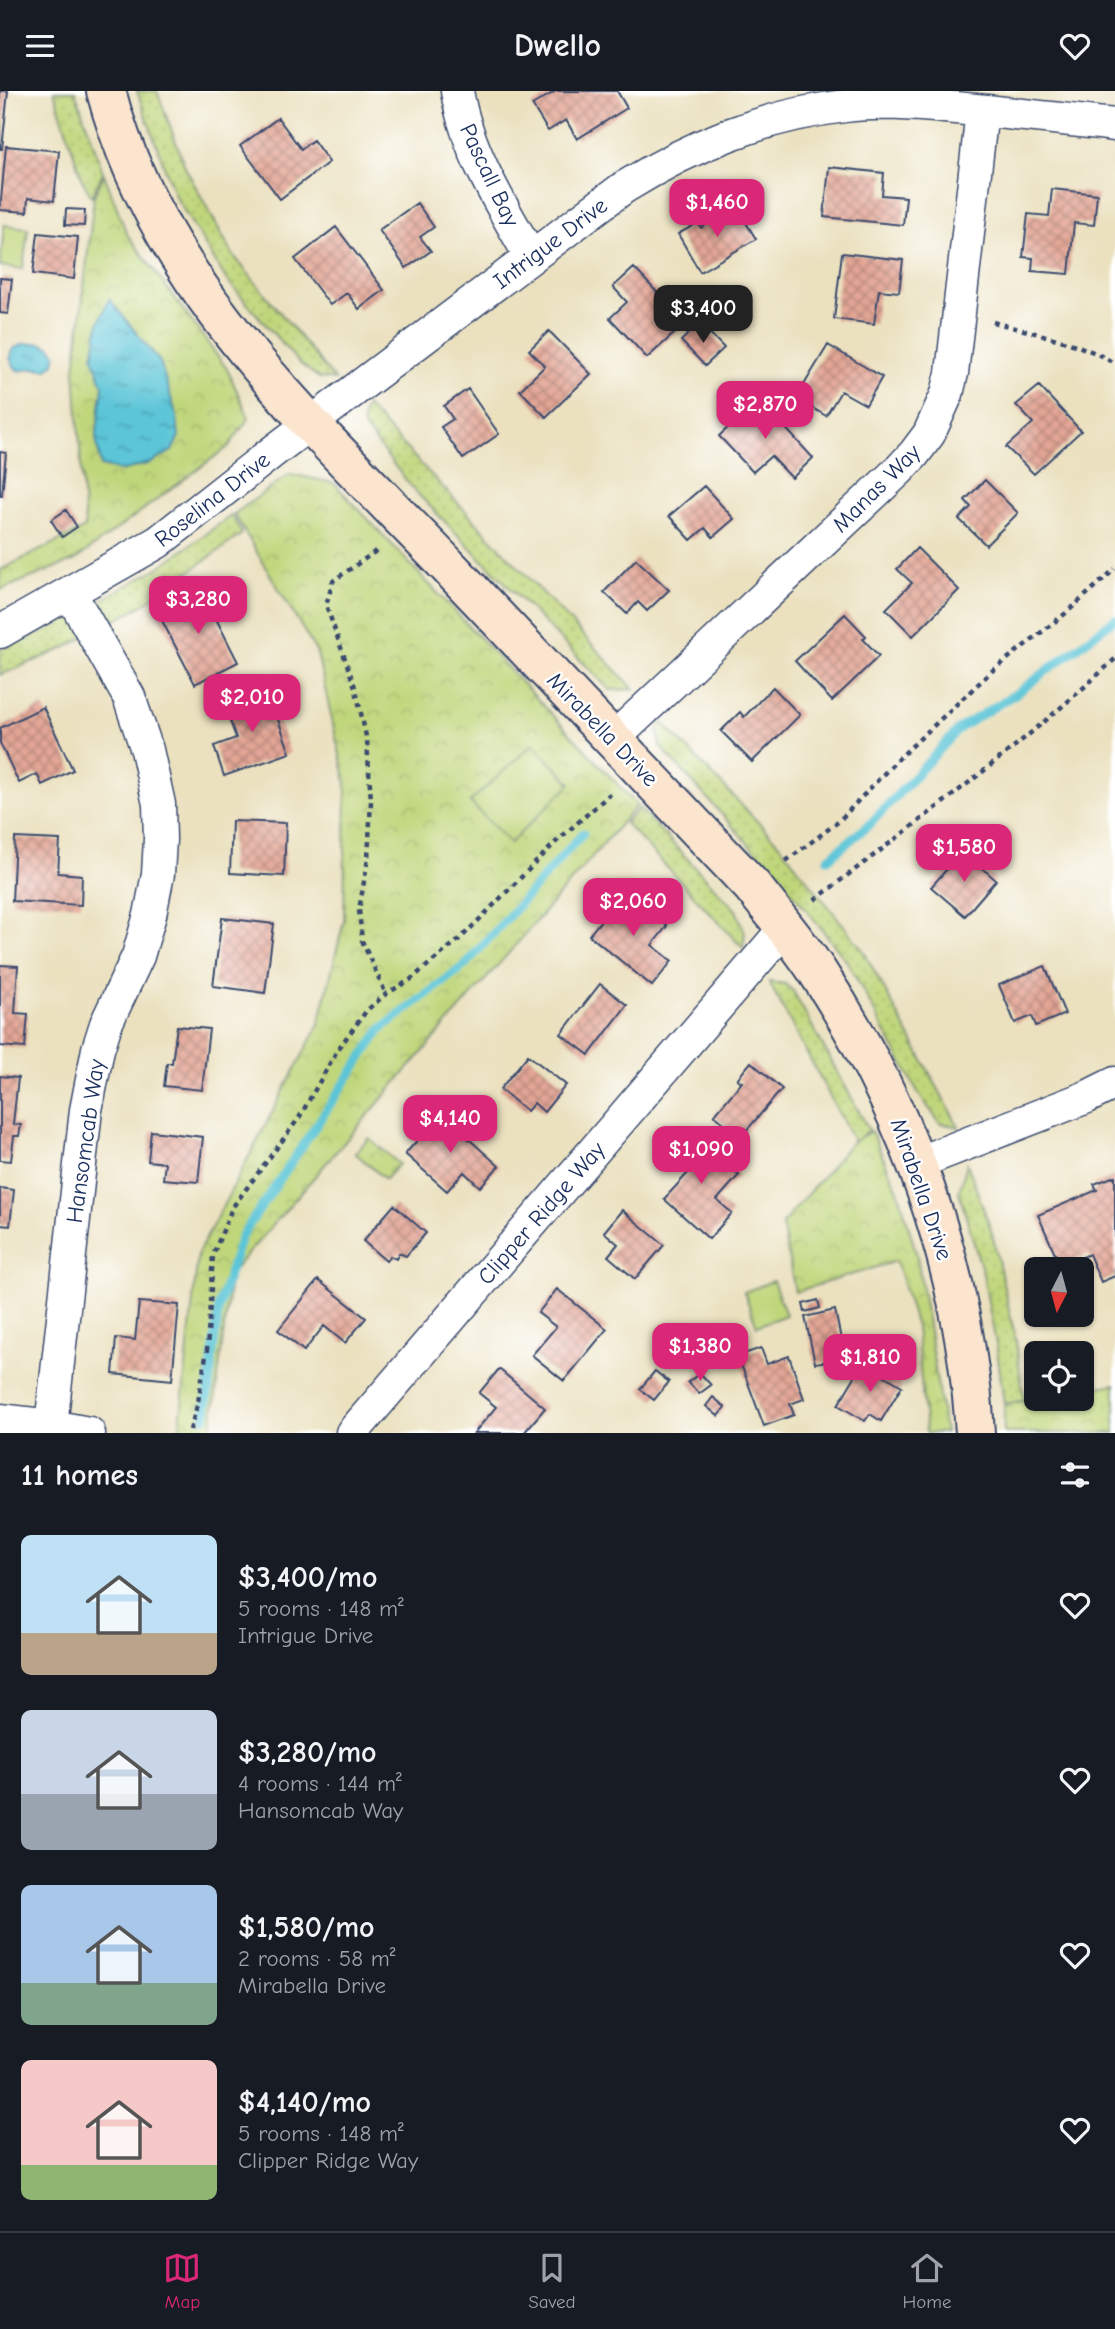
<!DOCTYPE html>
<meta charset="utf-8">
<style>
body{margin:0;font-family:"Comic Neue",sans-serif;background:#242831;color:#f1f3f6;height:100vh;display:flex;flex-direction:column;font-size:26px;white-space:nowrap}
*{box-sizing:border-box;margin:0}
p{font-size:23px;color:#9ea1a6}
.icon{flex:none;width:38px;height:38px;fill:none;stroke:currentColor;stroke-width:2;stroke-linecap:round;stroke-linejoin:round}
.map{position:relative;height:1342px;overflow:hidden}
.panel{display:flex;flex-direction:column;background:#171b24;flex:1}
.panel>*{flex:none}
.needle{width:46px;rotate:186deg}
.controls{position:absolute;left:1024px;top:1166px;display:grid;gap:14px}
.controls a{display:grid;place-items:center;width:70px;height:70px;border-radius:10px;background:#171b24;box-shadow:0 2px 5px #0004;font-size:35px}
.price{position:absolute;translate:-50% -60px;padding:0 16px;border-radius:14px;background:#db2777;color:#fff;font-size:23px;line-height:46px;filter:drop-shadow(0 2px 4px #0008)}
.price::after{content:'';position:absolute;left:50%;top:42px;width:21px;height:16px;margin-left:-10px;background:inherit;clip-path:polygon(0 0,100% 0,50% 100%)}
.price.selected{background:#222;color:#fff}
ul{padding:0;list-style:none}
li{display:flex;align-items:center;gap:21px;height:175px;padding:0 21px}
li span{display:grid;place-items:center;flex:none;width:196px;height:140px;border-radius:10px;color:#555}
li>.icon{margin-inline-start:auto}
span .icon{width:84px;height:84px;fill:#fffc;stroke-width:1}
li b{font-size:30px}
h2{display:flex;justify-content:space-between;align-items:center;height:84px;padding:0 21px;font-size:30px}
header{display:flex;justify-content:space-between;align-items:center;height:91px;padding:0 21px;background:#171b24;font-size:32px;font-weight:700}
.tab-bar{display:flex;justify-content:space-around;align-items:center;height:98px;border-top:2px solid #363941;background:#171b24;font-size:19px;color:#9ea1a6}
.tab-bar a{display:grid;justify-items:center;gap:4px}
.tab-bar .selected{color:#db2777}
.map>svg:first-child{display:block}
.grass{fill:url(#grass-dots);stroke:#6e826c;stroke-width:2}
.park{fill:url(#park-crowns);stroke:#6e826c;stroke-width:2}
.pitch{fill:#c0d67a;stroke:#6e826c;stroke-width:2}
.water{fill:url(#water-ripples);stroke:#3b7a9a;stroke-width:2}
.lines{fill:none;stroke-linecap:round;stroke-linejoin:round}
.stream{stroke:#5bc5d7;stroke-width:9}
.building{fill:url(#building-cross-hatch)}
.street-casing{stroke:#3a4a6d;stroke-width:35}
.secondary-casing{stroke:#3a4a6d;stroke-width:42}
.path{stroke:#3a4a6d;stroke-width:4.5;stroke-dasharray:5 5;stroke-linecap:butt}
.street{stroke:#fff;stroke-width:32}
.secondary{stroke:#fbe5cf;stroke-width:38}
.labels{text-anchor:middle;stroke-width:5;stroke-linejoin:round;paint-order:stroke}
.street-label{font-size:23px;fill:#1b2f5e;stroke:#fff}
</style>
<header><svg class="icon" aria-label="menu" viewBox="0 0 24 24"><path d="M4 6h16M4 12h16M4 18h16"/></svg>Dwello<svg class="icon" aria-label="heart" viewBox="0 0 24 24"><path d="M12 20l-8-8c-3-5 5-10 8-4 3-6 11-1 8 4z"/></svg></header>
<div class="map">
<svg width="1115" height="1342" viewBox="0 0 1115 1342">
<defs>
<pattern id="grass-dots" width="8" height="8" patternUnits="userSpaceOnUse" patternTransform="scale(1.75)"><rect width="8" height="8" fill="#c0d67a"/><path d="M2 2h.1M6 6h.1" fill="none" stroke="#a4b86c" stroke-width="1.8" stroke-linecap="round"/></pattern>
<pattern id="park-crowns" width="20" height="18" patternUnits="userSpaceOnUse" patternTransform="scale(1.75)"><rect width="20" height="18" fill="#c0d67a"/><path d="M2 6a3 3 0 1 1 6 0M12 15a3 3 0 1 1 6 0" fill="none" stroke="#a4b86c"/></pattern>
<pattern id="water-ripples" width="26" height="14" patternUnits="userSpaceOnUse" patternTransform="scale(1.75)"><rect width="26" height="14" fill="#5bc5d7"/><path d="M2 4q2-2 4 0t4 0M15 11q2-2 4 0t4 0" fill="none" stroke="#4aa0b2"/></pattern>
<pattern id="building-cross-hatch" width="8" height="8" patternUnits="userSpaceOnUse" patternTransform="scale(1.75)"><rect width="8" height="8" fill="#e3a695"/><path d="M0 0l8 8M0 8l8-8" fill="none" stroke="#b7887d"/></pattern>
</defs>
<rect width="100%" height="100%" fill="#fff"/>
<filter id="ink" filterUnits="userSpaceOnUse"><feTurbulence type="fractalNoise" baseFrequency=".0143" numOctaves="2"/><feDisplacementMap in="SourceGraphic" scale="14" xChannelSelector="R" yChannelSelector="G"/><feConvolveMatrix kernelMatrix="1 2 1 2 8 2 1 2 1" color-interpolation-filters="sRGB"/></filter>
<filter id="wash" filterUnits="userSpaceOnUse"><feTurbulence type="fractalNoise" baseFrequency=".00686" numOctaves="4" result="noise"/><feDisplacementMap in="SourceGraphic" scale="28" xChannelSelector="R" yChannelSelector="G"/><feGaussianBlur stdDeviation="1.57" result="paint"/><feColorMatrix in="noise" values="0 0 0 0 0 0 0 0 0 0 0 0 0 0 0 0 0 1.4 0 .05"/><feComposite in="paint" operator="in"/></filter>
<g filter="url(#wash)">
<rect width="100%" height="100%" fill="#ebe1bf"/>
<!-- grass -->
<path class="grass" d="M54,0H75L103,81L92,106L82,89Z
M137,0H157L186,78L233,164L335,289L319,287L299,272L226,188L175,105Z
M366,315L634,598L610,599L414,399L363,335V322Z
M232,424L242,443L143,514L61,559L0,584V559L49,538L158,477Z
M660,629L779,753L863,859L959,1036L940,1032L920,1005L848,872L798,808L660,655L658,640Z
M639,717L736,819L745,841L743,857L625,732Z
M769,891L785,893L793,900L869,1039L854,1051Z
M967,1072L992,1142L1016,1250L1024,1309L1004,1313L997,1259L983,1183L959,1101Z"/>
<!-- park -->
<path class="park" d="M104,83L127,143L227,278L249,327L228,356L75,469L0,499V479L85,437L75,279L94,105Z
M290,383L334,392L637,714L231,1182L211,1342H179L198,1162L319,933L344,829L346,691L317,562L234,423Z
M871,1040L899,1102L917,1165L945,1342H926L916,1236L896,1170L795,1201L782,1133L851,1052Z
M369,1047L399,1073L385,1088L355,1062Z
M1115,1293V1342H1004V1314L1038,1307H1082V1299Z"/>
<!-- pitch -->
<path class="pitch" d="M4,134L28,137L23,178L0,175Z
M533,653L571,692L510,752L470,711Z
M773,1190L786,1224L757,1235L744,1201Z"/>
<!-- water -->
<path class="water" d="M109,208L160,271L177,326L179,345L172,360L151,372L121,380L101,375L96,347L103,295L93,266L99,231Z
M40,252L51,256L56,263L54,272L47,278C42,278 38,277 34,277C19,279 17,285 10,267L13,258L23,253Z"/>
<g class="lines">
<!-- stream -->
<path class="stream" d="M828,768L871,732L960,637L1020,600L1115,528
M205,1327L219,1214L241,1146L381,938L465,874L583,742"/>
</g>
<g id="blocks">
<!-- building -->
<path class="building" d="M0,0H8L2,58H0Z
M556,0H617L627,17L577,48L566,29L548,40L532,14Z
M278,27L301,58L313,49L329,71L280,108L240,55Z
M6,55L59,60L54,110L28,107L27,121L0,119Z
M829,76L884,82L882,104L906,106L903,134L824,126Z
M1052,98L1097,103L1094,134L1074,132L1069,183L1032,180L1033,167L1023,166L1028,123L1049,125Z
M417,112L434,136L420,146L431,160L406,177L379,139Z
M737,117L756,148L700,181L678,143L698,132L701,137Z
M66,118L85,119L84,135L65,134Z
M336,136L384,199L359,218L347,202L330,214L295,168Z
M38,142L78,146L74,188L33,183Z
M842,162L903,169L899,201L879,199L874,233L834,228Z
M634,177L686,232L647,267L610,227L627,211L613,196Z
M0,187L12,188L8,223L0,222Z
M700,232L724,257L705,275L681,250Z
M549,240L591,283L546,326L520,299L545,275L529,259Z
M828,254L882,286L866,314L841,300L826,325L796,307Z
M1039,295L1081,340L1034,383L1006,356L1033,332L1016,314Z
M468,298L499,343L463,368L441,336L453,328L444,315Z
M759,308L813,367L792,387L771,365L753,381L719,345Z
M0,361L6,362L2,405H0Z
M985,389L1018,422L986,454L959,428L971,416L965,409Z
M704,395L734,428L713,446L705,437L691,449L669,425Z
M66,419L77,436L62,446L51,429Z
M917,457L959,499L913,545L886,518L912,492L897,478Z
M636,468L669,499L647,520L638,511L627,523L604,501Z
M201,498L238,571L195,593L157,520Z
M845,523L866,545L863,548L879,565L832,610L795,570Z
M773,596L800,624L752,671L721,640L740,621L744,626Z
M267,598L290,662L224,685L214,655L236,647L224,613Z
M43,616L73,679L42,694L37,683L19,692L0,652V637Z
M232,730L286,732L284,785L230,782Z
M15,747L60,749L58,782L82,784L81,814L12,810Z
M963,760L996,789L965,825L931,796Z
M625,800L667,835L652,854L672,870L652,895L589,844Z
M222,827L274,833L265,902L213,895Z
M0,874L18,875L15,922L28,923L25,957L0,955Z
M1045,875L1065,923L1036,935L1032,925L1015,932L999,894Z
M600,893L627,914L589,964L561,943Z
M177,935L209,938L202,999L164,995L167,972H172Z
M528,964L566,994L544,1021L534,1012L527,1020L500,998Z
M751,971L782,998L741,1046L714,1024L742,991L737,988Z
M0,985L18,987L13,1033L21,1034L19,1045H14L11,1070L0,1069Z
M441,1023L499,1075L480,1096L464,1081L447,1100L405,1063Z
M151,1040L203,1046L198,1091L163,1088L165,1072L148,1070Z
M691,1042L739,1084L717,1109L732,1122L709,1148L664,1108L689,1081L671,1065Z
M1115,1085V1185L1101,1191L1089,1163L1061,1176L1038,1124L1097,1099L1094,1093Z
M0,1097L14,1099L10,1135L0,1134Z
M394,1114L426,1142L406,1165L399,1162L396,1168L390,1165L386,1170L363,1150Z
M622,1119L664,1154L635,1188L608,1165L618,1153L604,1141Z
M318,1189L366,1227L345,1252L324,1235L304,1260L278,1239Z
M557,1198L607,1238L564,1290L532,1264L556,1236L538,1222Z
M818,1209L820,1217L805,1221L803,1213Z
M139,1211L179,1214L172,1289L113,1283L116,1247L135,1249Z
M835,1219L845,1268L815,1272L805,1226Z
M761,1257L767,1273L789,1265L804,1308L790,1313L794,1324L764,1335L738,1265Z
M863,1272L902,1295L881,1330L870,1323L865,1330L838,1314Z
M499,1278L545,1317L524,1342H474L496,1316L479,1302Z
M655,1280L669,1291L654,1309L640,1298Z
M700,1282L711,1294L699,1303L688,1291Z
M713,1306L725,1316L718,1325L706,1315Z"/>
</g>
</g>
<g filter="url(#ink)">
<use href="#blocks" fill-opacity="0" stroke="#3a4a6d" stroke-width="2"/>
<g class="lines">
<defs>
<path id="street" d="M457,0C467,60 501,114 531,166
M0,541L158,451L275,359L623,97C692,54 763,25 845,15C881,10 920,14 956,17C1009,22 1062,28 1115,34
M613,648L899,379L914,363L929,343L947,303L952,282L982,20
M917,1072L1087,1006L1115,992
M0,1329L51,1335L89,1342
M51,1335L86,1019L98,958L106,933L138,865L150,824L158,783L160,748L159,713L147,659L129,606L70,502
M352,1342L785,837"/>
<path id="secondary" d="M106,0C158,197 311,332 447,474C549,581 651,688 752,795C774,823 797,850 817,880C908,1018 965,1176 975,1342"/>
</defs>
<!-- street casing -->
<use href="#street" class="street-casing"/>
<!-- secondary casing -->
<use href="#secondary" class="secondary-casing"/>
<!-- path -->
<path class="path" d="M993,231C1032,242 1082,251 1115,273
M376,460L333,490L326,514L356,599L367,650L371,710L368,768L359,819L362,850L386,903
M786,770L838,731L896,670L992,580L1066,522L1115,478
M815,809C917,731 1021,656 1115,568
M190,1339L198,1311L207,1259L213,1164L232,1117L299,1027L338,958L367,919L386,903L410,889L462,846L557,750L610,703"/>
<!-- street -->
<use href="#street" class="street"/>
<!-- secondary -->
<use href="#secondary" class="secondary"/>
</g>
</g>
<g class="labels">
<!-- street labels -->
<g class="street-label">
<text transform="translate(490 84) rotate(65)" y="8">Pascall Bay</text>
<text transform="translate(550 152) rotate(-37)" y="8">Intrigue Drive</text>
<text transform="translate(876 397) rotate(-45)" y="8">Manas Way</text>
<text transform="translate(212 408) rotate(-38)" y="8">Roselina Drive</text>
<text transform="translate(603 638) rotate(46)" y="8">Mirabella Drive</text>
<text transform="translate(85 1050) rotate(-82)" y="8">Hansomcab Way</text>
<text transform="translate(922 1098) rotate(71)" y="8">Mirabella Drive</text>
<text transform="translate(541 1122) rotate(-49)" y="8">Clipper Ridge Way</text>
</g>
</g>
</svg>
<div class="controls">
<a><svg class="needle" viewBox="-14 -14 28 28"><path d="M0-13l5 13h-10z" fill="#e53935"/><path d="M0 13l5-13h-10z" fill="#9ea1a6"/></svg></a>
<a><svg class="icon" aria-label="locate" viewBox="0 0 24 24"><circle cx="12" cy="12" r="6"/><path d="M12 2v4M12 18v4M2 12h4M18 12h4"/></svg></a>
</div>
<b class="price" style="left:717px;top:148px">$1,460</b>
<b class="price selected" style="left:703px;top:254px">$3,400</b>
<b class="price" style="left:765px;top:350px">$2,870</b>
<b class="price" style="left:198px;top:545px">$3,280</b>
<b class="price" style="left:252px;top:643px">$2,010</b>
<b class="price" style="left:964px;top:793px">$1,580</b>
<b class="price" style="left:633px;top:847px">$2,060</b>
<b class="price" style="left:450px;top:1064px">$4,140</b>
<b class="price" style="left:701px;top:1095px">$1,090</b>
<b class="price" style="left:700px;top:1292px">$1,380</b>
<b class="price" style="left:870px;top:1303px">$1,810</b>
</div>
<section class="panel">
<h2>11 homes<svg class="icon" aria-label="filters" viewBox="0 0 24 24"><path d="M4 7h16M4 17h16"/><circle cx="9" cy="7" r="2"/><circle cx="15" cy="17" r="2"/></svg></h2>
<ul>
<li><span style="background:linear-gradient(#bfe0f5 70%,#b9a48a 0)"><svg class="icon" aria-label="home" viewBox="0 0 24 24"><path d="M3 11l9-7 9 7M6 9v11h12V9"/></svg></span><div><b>$3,400/mo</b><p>5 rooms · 148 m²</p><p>Intrigue Drive</p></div><svg class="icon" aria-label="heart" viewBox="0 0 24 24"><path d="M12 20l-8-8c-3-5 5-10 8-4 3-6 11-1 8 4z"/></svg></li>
<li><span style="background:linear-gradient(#c9d6e8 60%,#9aa5b1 0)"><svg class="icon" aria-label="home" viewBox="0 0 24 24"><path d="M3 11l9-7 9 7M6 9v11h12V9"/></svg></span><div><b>$3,280/mo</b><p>4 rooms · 144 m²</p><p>Hansomcab Way</p></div><svg class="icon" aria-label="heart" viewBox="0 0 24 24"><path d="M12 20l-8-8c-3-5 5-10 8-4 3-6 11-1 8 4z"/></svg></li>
<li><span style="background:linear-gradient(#a9c7e8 70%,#7fa58c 0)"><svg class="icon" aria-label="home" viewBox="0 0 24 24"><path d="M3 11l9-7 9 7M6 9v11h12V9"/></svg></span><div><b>$1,580/mo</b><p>2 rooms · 58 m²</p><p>Mirabella Drive</p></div><svg class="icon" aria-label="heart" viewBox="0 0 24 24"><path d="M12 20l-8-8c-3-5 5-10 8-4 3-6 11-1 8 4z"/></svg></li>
<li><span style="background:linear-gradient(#f6c9c9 75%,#8fb573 0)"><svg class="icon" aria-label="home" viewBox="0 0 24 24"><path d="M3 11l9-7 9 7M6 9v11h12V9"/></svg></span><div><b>$4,140/mo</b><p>5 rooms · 148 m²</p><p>Clipper Ridge Way</p></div><svg class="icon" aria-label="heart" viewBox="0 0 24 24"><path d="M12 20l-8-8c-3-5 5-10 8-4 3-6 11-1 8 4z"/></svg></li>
</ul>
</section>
<nav class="tab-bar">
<a class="selected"><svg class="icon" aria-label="map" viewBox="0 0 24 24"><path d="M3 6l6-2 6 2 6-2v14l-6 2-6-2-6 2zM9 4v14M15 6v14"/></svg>Map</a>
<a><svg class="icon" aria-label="saved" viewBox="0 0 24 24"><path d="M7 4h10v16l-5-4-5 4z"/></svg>Saved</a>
<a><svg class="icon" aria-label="home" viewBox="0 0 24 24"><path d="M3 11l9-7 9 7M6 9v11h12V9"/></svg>Home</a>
</nav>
